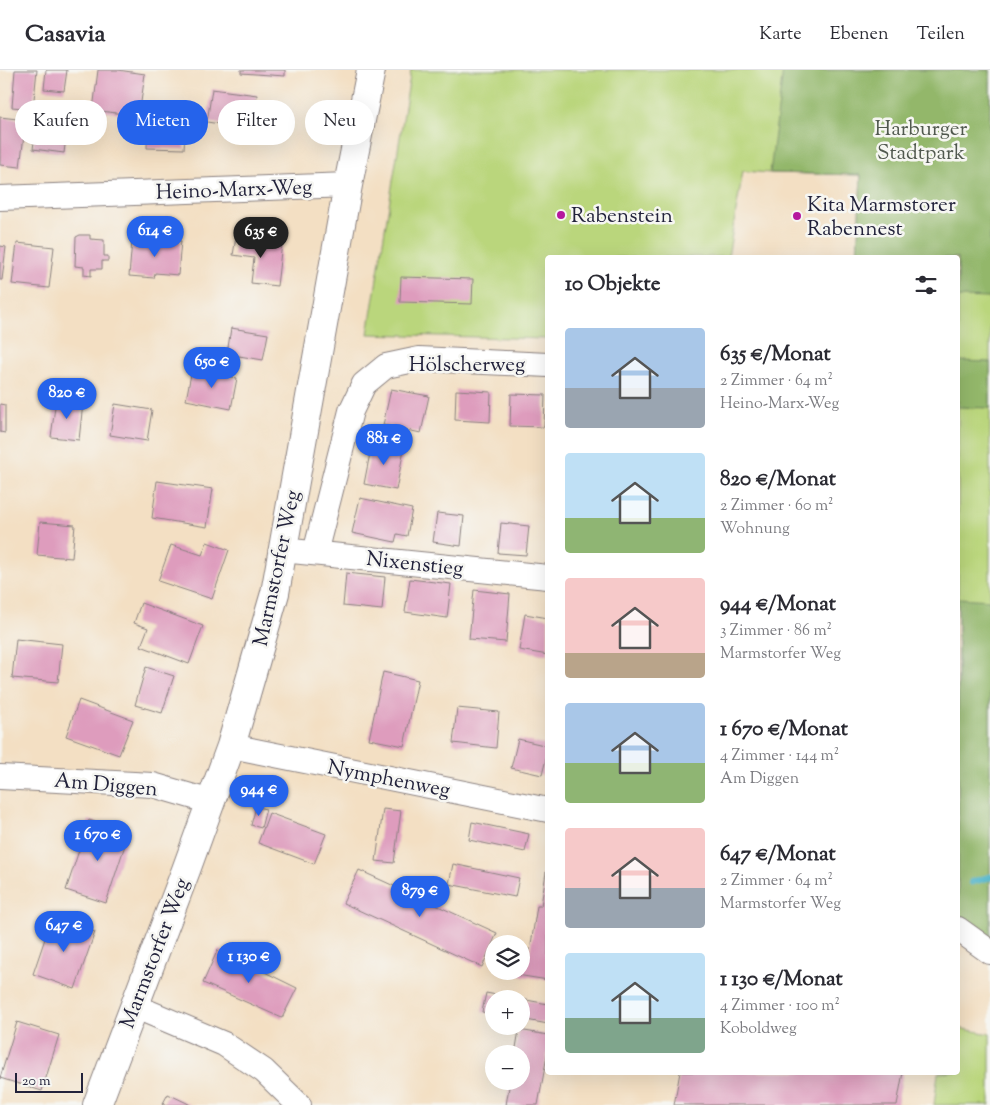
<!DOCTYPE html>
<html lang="de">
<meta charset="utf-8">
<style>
body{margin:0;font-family:"Sorts Mill Goudy",serif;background:#f7f7f7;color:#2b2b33;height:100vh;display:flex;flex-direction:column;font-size:19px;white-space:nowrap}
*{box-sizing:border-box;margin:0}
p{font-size:16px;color:#7c7c81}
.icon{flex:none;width:28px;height:28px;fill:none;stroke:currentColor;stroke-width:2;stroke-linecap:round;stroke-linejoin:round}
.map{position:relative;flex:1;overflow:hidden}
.side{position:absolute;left:545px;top:185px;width:415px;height:820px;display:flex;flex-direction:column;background:#fff;border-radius:5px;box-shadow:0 5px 20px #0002}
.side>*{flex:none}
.guide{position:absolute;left:15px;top:30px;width:455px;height:45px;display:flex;gap:10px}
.tools{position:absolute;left:485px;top:865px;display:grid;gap:10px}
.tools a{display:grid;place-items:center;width:45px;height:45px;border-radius:50%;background:#fff;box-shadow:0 5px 20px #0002;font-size:25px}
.scale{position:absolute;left:15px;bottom:12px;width:68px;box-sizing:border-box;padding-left:5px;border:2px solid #22223b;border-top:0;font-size:14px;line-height:18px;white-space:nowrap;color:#22223b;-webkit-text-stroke:4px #f6f6f2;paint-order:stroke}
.price{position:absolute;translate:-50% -42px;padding:0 11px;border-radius:18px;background:#2563eb;color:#fff;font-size:16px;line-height:32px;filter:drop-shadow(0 1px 2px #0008)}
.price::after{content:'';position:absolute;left:50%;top:30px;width:15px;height:11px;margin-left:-8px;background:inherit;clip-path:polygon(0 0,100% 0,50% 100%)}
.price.active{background:#222;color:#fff}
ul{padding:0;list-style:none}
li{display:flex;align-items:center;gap:15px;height:125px;padding:0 20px}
li span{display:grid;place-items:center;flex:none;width:140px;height:100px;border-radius:5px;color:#555}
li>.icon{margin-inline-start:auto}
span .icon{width:60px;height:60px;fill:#fffc;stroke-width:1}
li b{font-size:21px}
h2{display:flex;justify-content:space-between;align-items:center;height:60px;padding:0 20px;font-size:21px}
.chip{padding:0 18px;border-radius:22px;background:#fff;box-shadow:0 5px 20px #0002;font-size:18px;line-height:45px}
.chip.active{background:#2563eb;color:#fff}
header{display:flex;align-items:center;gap:30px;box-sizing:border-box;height:70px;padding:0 25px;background:#fff;border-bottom:1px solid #e1e1e2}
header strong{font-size:24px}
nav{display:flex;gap:28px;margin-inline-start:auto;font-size:18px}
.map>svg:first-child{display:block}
.green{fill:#bad67b;stroke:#6e7c5b}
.forest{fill:#93b76b;stroke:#5a6c53}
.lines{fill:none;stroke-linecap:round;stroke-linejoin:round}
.stream{stroke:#4bb3c9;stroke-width:7}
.building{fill:#de9cbd}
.minor-casing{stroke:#8a807f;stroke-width:26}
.tertiary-casing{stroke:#8a807f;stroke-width:30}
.minor{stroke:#fff;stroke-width:24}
.tertiary{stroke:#fff;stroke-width:28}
.poi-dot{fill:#b5179e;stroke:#f6f6f2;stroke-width:2}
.labels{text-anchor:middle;stroke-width:5;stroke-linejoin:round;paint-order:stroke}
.park-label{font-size:21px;fill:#50584e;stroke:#f6f6f2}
.street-label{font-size:21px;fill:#22223b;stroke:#f6f6f2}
.poi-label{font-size:21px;fill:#22223b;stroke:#f6f6f2;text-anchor:start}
</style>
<header>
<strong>Casavia</strong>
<nav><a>Karte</a><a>Ebenen</a><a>Teilen</a></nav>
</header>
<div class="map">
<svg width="990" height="1035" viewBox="0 0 990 1035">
<rect width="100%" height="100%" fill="#f6f6f2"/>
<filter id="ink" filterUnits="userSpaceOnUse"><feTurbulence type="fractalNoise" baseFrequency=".02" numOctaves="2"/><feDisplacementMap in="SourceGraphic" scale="10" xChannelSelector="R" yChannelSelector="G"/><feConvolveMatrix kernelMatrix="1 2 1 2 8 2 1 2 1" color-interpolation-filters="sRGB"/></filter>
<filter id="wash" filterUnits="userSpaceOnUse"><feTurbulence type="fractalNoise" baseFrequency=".0096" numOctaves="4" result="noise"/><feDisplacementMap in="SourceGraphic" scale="20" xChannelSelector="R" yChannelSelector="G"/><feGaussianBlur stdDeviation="1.12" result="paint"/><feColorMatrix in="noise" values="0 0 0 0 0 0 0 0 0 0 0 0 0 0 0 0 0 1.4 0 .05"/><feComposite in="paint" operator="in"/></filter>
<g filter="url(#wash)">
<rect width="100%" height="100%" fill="#f3dfc3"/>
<!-- green -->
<path class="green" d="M411,0H990V861L958,837V188L857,187L861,105L770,103L743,101L728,187L548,188L547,269L368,264Z
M958,958L990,964V1035H934L938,1003L958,1002Z"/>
<!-- forest -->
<path class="forest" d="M783,0H990V228L958,227V188L857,187L861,105L770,103Z
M958,291L990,292V338L958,337Z
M958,528L990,530V876L958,849Z"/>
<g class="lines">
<!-- stream -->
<path class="stream" d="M972,812L990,807"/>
</g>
<g id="blocks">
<!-- building -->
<path class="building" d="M15,0H37L33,39L12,37Z
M46,0H67L64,21L44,19Z
M98,0H118L145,4L139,46L93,40Z
M241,0H285V6L241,3Z
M212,19L257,25L252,59L207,52Z
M148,44L186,46L184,79L147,78Z
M0,47L26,50L20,97L0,95Z
M37,49L68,52L64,83L33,79Z
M80,165H90V169L104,170V186H108V191H102V199H91V206L84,205V197L75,196L76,167Z
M236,167L282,173L277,216L251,213L254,188L233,185Z
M157,169L181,171L178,205L155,203L154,208L129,206L132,171L157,174Z
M17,173L54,177L49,218L12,214Z
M0,176L6,177L2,210H0Z
M401,207L473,209L472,234L400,232Z
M231,258L268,264L263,290L227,284Z
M192,299L237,308L231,339L186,330Z
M391,319L429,326L421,363L383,355Z
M456,320L491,322L490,352L455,350Z
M511,324L545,325L544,357L510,356Z
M56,329L83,333L79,370L51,367Z
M0,334L5,335V363L0,362Z
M115,334L152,340L147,371L110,365Z
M372,373L404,379L396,420L364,414Z
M157,411L213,419L207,457L152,448Z
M360,428L412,439L407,466L397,464L395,472L352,463Z
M437,443L464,446L461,476L433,472Z
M40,452L75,455L72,488L37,485Z
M501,453L529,456L526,485L498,483Z
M207,472L229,480L212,529L158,511L171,475L202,485Z
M346,503L385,507L382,540L343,536Z
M410,509L451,514L447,548L405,542Z
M474,520L510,524L506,572L469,569Z
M141,533L203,556L189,594L141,576L148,558L134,553Z
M525,544L548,548V585L519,580Z
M16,569L62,574L58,612L12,608Z
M146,597L174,606L162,643L135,635Z
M383,602L418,610L404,676L369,669Z
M79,630L133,650L119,685L66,666Z
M457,638L499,642L496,678L453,673Z
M518,669L548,676V681L542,705L511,698Z
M256,737L266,739L261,758L251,755Z
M383,739L401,741L394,793L376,791Z
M269,743L326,764L314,794L258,773Z
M89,750L129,763L106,833L66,820Z
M472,752L529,764L525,782L469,770Z
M453,794L519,808L515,827L449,814Z
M359,800L497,863L482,897L343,833Z
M546,802H548V910L498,902V901H521V886L529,887L537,836H541Z
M52,848L95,862L75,919L33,904Z
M218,879L297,918L282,948L203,913Z
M486,923L512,928V929H494V944L482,942Z
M521,929L548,934V954L521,949Z
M17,952L59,965L42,1021L0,1008Z
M519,960L548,965V980L538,1035H506L510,1011H521V984H515Z
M680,1002H903L897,1035H674Z
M168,1024L187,1033L190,1035H162Z"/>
</g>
</g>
<g filter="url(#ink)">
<use href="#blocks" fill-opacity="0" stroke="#8a807f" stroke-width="1"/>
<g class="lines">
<defs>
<path id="minor" d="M0,128L348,115
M282,480L548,507
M315,483L351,341L364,314L386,296L419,289L548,295
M231,676L548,740
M0,707L153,715L211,732
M958,859L990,882
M134,936L224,974L264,1001L299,1035"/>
<path id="tertiary" d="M97,1035L186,800L231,676L275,523L348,115L371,0"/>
</defs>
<!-- minor casing -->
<use href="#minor" class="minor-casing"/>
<!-- tertiary casing -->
<use href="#tertiary" class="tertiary-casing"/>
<!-- minor -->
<use href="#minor" class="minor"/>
<!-- tertiary -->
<use href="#tertiary" class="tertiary"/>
</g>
</g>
<!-- markers -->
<g class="poi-dot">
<circle cx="561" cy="145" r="5"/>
<circle cx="797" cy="146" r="5"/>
</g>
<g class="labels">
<!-- park labels -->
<g class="park-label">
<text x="921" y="65">Harburger<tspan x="921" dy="24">Stadtpark</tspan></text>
</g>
<!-- street labels -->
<g class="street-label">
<text transform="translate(234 119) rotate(-2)" y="7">Heino-Marx-Weg</text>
<text x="467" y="301">Hölscherweg</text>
<text transform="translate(415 493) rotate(6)" y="7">Nixenstieg</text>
<text transform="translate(276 498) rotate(-78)" y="7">Marmstorfer Weg</text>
<text transform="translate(389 708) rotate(11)" y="7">Nymphenweg</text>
<text transform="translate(106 714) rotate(5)" y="7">Am Diggen</text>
<text transform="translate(154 883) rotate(-69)" y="7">Marmstorfer Weg</text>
</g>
<!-- poi labels -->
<g class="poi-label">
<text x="807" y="141">Kita Marmstorer<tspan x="807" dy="24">Rabennest</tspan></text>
<text x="571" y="152">Rabenstein</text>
</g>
</g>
</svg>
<div class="tools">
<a><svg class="icon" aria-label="layers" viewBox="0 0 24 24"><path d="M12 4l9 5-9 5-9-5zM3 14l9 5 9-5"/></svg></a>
<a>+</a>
<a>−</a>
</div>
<div class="scale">20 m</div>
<b class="price" style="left:155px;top:188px">614 €</b>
<b class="price active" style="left:261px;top:189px">635 €</b>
<b class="price" style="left:212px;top:319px">650 €</b>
<b class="price" style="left:67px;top:350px">820 €</b>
<b class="price" style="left:384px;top:396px">881 €</b>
<b class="price" style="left:259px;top:747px">944 €</b>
<b class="price" style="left:98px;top:792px">1 670 €</b>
<b class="price" style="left:420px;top:848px">879 €</b>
<b class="price" style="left:64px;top:883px">647 €</b>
<b class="price" style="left:249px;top:914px">1 130 €</b>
<div class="guide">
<a class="chip">Kaufen</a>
<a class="chip active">Mieten</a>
<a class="chip">Filter</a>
<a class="chip">Neu</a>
</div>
<section class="side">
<h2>10 Objekte<svg class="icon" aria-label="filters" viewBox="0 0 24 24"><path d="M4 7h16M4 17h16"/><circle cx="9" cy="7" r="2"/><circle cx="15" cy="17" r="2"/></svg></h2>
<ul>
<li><span style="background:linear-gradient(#a9c7e8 60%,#9aa5b1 0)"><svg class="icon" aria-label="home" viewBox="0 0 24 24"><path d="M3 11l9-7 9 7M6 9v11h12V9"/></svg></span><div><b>635 €/Monat</b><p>2 Zimmer · 64 m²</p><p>Heino-Marx-Weg</p></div></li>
<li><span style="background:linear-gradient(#bfe0f5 65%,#8fb573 0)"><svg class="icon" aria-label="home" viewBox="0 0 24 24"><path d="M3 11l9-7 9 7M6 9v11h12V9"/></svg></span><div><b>820 €/Monat</b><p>2 Zimmer · 60 m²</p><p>Wohnung</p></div></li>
<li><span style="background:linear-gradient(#f6c9c9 75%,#b9a48a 0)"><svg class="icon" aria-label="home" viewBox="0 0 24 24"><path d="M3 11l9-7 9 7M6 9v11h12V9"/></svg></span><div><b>944 €/Monat</b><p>3 Zimmer · 86 m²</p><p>Marmstorfer Weg</p></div></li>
<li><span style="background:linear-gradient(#a9c7e8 60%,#8fb573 0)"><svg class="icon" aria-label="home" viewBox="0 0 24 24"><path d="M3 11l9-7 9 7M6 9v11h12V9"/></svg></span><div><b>1 670 €/Monat</b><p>4 Zimmer · 144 m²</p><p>Am Diggen</p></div></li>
<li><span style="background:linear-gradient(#f6c9c9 60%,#9aa5b1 0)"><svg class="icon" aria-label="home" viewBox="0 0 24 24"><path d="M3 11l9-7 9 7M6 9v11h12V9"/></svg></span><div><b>647 €/Monat</b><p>2 Zimmer · 64 m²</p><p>Marmstorfer Weg</p></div></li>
<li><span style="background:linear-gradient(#bfe0f5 65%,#7fa58c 0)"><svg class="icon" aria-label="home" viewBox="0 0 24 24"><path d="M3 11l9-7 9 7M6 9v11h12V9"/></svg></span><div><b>1 130 €/Monat</b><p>4 Zimmer · 100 m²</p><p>Koboldweg</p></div></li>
</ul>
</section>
</div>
